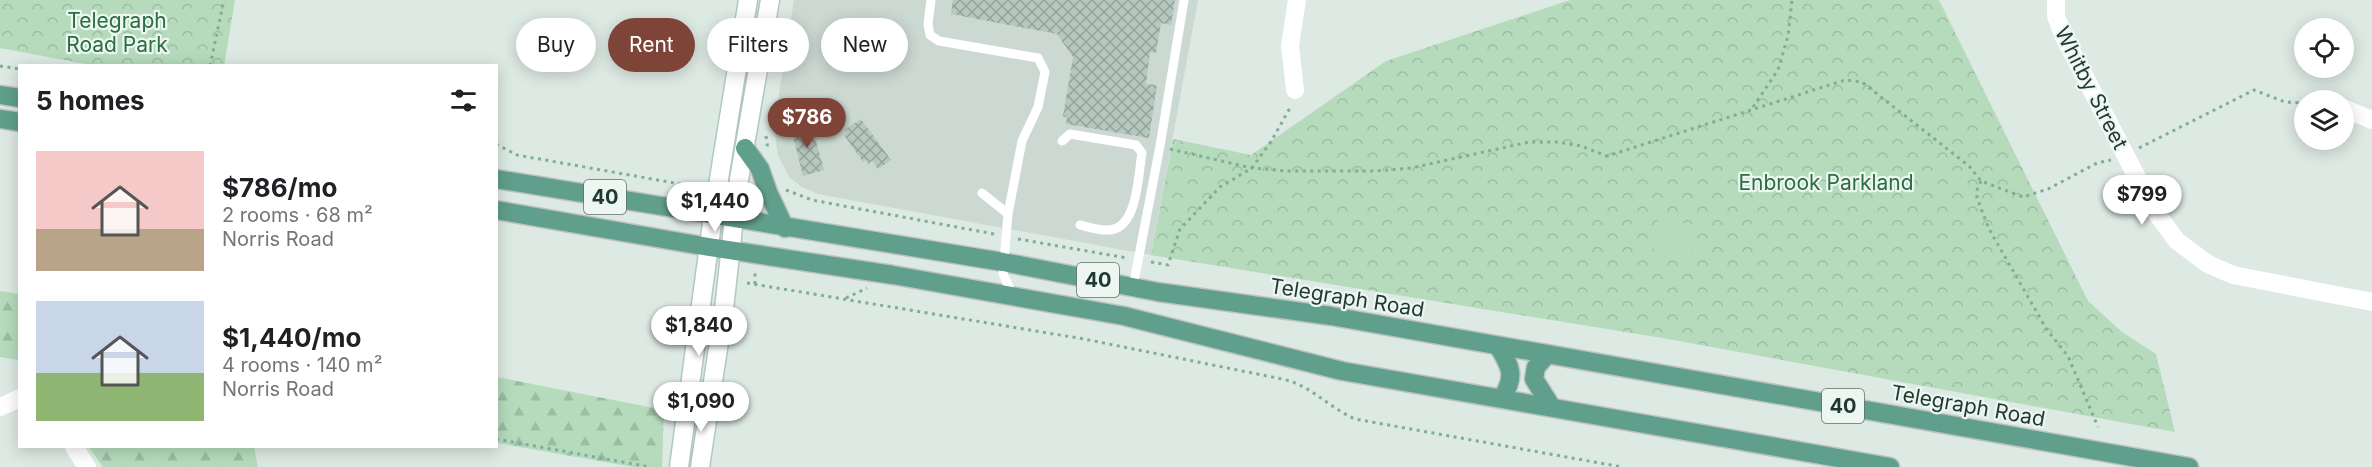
<!DOCTYPE html>
<meta charset="utf-8">
<style>
body{margin:0;font-family:Inter,sans-serif;background:#f2f2f2;color:#202124;height:100vh;display:flex;flex-direction:column;font-size:22px;white-space:nowrap}
*{box-sizing:border-box;margin:0}
p{font-size:20px;color:#757577}
.icon{flex:none;width:33px;height:33px;fill:none;stroke:currentColor;stroke-width:2;stroke-linecap:round;stroke-linejoin:round}
.map{position:relative;flex:1;overflow:hidden}
.side{position:absolute;left:18px;top:64px;width:480px;height:384px;display:flex;flex-direction:column;background:#fff;border-radius:0px;box-shadow:0 3px 15px #0003}
.side>*{flex:none}
.hud{position:absolute;left:516px;top:18px;width:570px;height:54px;display:flex;gap:12px}
.tools{position:absolute;left:2294px;top:18px;display:grid;gap:12px}
.tools a{display:grid;place-items:center;width:60px;height:60px;border-radius:50%;background:#fff;box-shadow:0 3px 15px #0003;font-size:30px}
.price{position:absolute;translate:-50% -51px;padding:0 14px;border-radius:21px;background:#fff;color:#222;font-size:20px;line-height:39px;filter:drop-shadow(0 2px 3px #0008)}
.price::after{content:'';position:absolute;left:50%;top:36px;width:18px;height:14px;margin-left:-9px;background:inherit;clip-path:polygon(0 0,100% 0,50% 100%)}
.price.selected{background:#7f4438;color:#fff}
ul{padding:0;list-style:none}
li{display:flex;align-items:center;gap:18px;height:150px;padding:0 18px}
li span{display:grid;place-items:center;flex:none;width:168px;height:120px;border-radius:0px;color:#555}
li>.icon{margin-inline-start:auto}
span .icon{width:72px;height:72px;fill:#fffc;stroke-width:1}
li b{font-size:26px}
h2{display:flex;justify-content:space-between;align-items:center;height:72px;padding:0 18px;font-size:26px}
.chip{padding:0 21px;border-radius:27px;background:#fff;box-shadow:0 3px 15px #0003;font-size:21px;line-height:54px}
.chip.selected{background:#7f4438;color:#fff}
.map>svg:first-child{display:block}
.built{fill:#cbd9d2}
.forest{fill:url(#forest-firs)}
.park{fill:url(#park-crowns)}
.garden{fill:#b5dbbc}
.building{fill:url(#building-cross-hatch)}
.lines{fill:none;stroke-linecap:round;stroke-linejoin:round}
.secondary-casing{stroke:#b0c9be;stroke-width:21}
.primary-casing{stroke:#bcc3c1;stroke-width:21}
.path{stroke:#7dad9b;stroke-width:3;stroke-dasharray:3 4.5;stroke-linecap:butt}
.service{stroke:#fff;stroke-width:9}
.minor{stroke:#fff;stroke-width:18}
.secondary{stroke:#fff;stroke-width:18}
.primary{stroke:#609f8b;stroke-width:18}
.labels{text-anchor:middle;stroke-width:4.5;stroke-linejoin:round;paint-order:stroke}
.shield{fill:#edf6f1;stroke:#5d716a;stroke-width:1.5}
.shield-label{font-size:20px;font-weight:bold;fill:#1f3830}
.park-label{font-size:21px;fill:#296f3f;stroke:#edf6f1}
.street-label{font-size:21px;fill:#1f3830;stroke:#edf6f1}
</style>
<div class="map">
<svg width="2372" height="467" viewBox="0 0 2372 467">
<defs>
<pattern id="forest-firs" width="22" height="20" patternUnits="userSpaceOnUse" patternTransform="scale(1.5)"><rect width="22" height="20" fill="#b5dbbc"/><path d="M5 1l3.5 6h-7zM16 11l3.5 6h-7z" fill="#9bbda2"/></pattern>
<pattern id="park-crowns" width="20" height="18" patternUnits="userSpaceOnUse" patternTransform="scale(1.5)"><rect width="20" height="18" fill="#b5dbbc"/><path d="M2 6a3 3 0 1 1 6 0M12 15a3 3 0 1 1 6 0" fill="none" stroke="#9bbda2"/></pattern>
<pattern id="building-cross-hatch" width="8" height="8" patternUnits="userSpaceOnUse" patternTransform="scale(1.5)"><rect width="8" height="8" fill="#b5c7be"/><path d="M0 0l8 8M0 8l8-8" fill="none" stroke="#93a39b"/></pattern>
</defs>
<rect width="100%" height="100%" fill="#dde9e3"/>
<!-- built -->
<path class="built" d="M794,0H1198L1151,255L818,194L802,187L789,177L778,155L775,135V118Z"/>
<!-- forest -->
<path class="forest" d="M0,291L19,294V360L0,357Z
M497,377L664,410L662,467H633L497,443Z
M89,447H254L258,467H103Z"/>
<!-- park -->
<path class="park" d="M0,0H235L224,66H96L0,48Z
M1570,0H1939L2088,301L2122,332L2156,354L2175,432L1668,339L1151,255L1173,139L1251,155L1386,61Z"/>
<!-- garden -->
<path class="garden" d="M1658,220L1696,225L1691,260L1653,255Z"/>
<!-- building -->
<path class="building" d="M953,0H1175L1171,25L1161,23L1156,53L1150,52L1146,84L1157,85L1149,138L1066,124L1067,118L1063,116L1073,57L1057,34L951,14Z
M861,119L891,160L878,169L872,161L868,164L866,160L863,162L844,135L847,133L844,130Z
M811,123L824,170L803,176L791,128Z"/>
<g class="lines">
<defs>
<path id="secondary" d="M679,467L713,216L748,0
M700,467L724,309L737,191L770,0"/>
<path id="primary" d="M0,95L20,98
M0,119L20,122
M745,148L760,169L768,192L785,228
M496,179L1003,262L1158,292L1331,316L2189,467
M496,210L709,247L893,275L1124,316L1342,371L1890,467
M1498,346C1511,367 1516,376 1502,398
M1548,354L1536,367L1534,379L1551,406"/>
</defs>
<!-- secondary casing -->
<use href="#secondary" class="secondary-casing"/>
<!-- primary casing -->
<use href="#primary" class="primary-casing"/>
<!-- path -->
<path class="path" d="M0,66L20,69
M210,66L224,0
M1753,107L1778,70L1788,36L1792,0
M766,136L768,150
M496,144L517,155L680,184L701,185
M2139,148L2254,90L2285,102L2304,103
M1170,149L1252,168L1286,171H1375L1411,168L1529,142H1557L1581,146L1607,156L1845,80L1862,82L1969,166L1981,181L2023,197L2048,189L2097,163L2111,160
M1981,181L1977,190V198L1989,229L2047,330L2068,356L2098,427
M786,190L812,200L994,234
M1018,239L1127,258
M1151,262L1168,265L1180,229L1220,187L1252,168L1272,140L1291,106
M747,283L1084,339L1282,379C1311,385 1328,407 1355,419L1622,467
M755,284V271
M846,298L867,288
M496,439L650,467"/>
<!-- service -->
<path class="service" d="M931,0L928,24L930,35L939,41L1038,58L1045,72L1038,107L1022,141L1008,214L1003,274L1013,295
M1062,141L1070,134L1136,145L1142,153C1138,174 1138,230 1108,230C1099,231 1089,227 1080,225
M982,193L1008,214
M1133,287L1160,146L1184,0"/>
<!-- minor -->
<path class="minor" d="M2056,0V16L2063,35L2154,210L2177,241L2208,264L2233,275L2372,302
M1295,90L1290,46L1297,0
M2343,108L2372,120
M0,407L20,398
M74,447L87,467"/>
<!-- secondary -->
<use href="#secondary" class="secondary"/>
<!-- primary -->
<use href="#primary" class="primary"/>
</g>
<g class="labels">
<!-- shield labels -->
<g class="shield">
<rect x="584" y="180" width="42" height="34" rx="4.5"/>
<rect x="1077" y="263" width="42" height="34" rx="4.5"/>
<rect x="1822" y="389" width="42" height="34" rx="4.5"/>
</g>
<g class="shield-label">
<text x="605" y="204">40</text>
<text x="1098" y="287">40</text>
<text x="1843" y="413">40</text>
</g>
<!-- park labels -->
<g class="park-label">
<text x="117" y="28">Telegraph<tspan x="117" dy="24">Road Park</tspan></text>
<text x="1826" y="190">Enbrook Parkland</text>
</g>
<!-- street labels -->
<g class="street-label">
<text transform="translate(2091 88) rotate(63)" y="7">Whitby Street</text>
<text transform="translate(1347 298) rotate(9)" y="7">Telegraph Road</text>
<text transform="translate(1968 406) rotate(10)" y="7">Telegraph Road</text>
</g>
</g>
</svg>
<div class="tools">
<a><svg class="icon" aria-label="locate" viewBox="0 0 24 24"><circle cx="12" cy="12" r="6"/><path d="M12 2v4M12 18v4M2 12h4M18 12h4"/></svg></a>
<a><svg class="icon" aria-label="layers" viewBox="0 0 24 24"><path d="M12 4l9 5-9 5-9-5zM3 14l9 5 9-5"/></svg></a>
</div>
<b class="price selected" style="left:807px;top:149px">$786</b>
<b class="price" style="left:2142px;top:226px">$799</b>
<b class="price" style="left:715px;top:233px">$1,440</b>
<b class="price" style="left:699px;top:357px">$1,840</b>
<b class="price" style="left:701px;top:433px">$1,090</b>
<div class="hud">
<a class="chip">Buy</a>
<a class="chip selected">Rent</a>
<a class="chip">Filters</a>
<a class="chip">New</a>
</div>
<section class="side">
<h2>5 homes<svg class="icon" aria-label="filters" viewBox="0 0 24 24"><path d="M4 7h16M4 17h16"/><circle cx="9" cy="7" r="2"/><circle cx="15" cy="17" r="2"/></svg></h2>
<ul>
<li><span style="background:linear-gradient(#f6c9c9 65%,#b9a48a 0)"><svg class="icon" aria-label="home" viewBox="0 0 24 24"><path d="M3 11l9-7 9 7M6 9v11h12V9"/></svg></span><div><b>$786/mo</b><p>2 rooms · 68 m²</p><p>Norris Road</p></div></li>
<li><span style="background:linear-gradient(#c9d6e8 60%,#8fb573 0)"><svg class="icon" aria-label="home" viewBox="0 0 24 24"><path d="M3 11l9-7 9 7M6 9v11h12V9"/></svg></span><div><b>$1,440/mo</b><p>4 rooms · 140 m²</p><p>Norris Road</p></div></li>
</ul>
</section>
</div>
